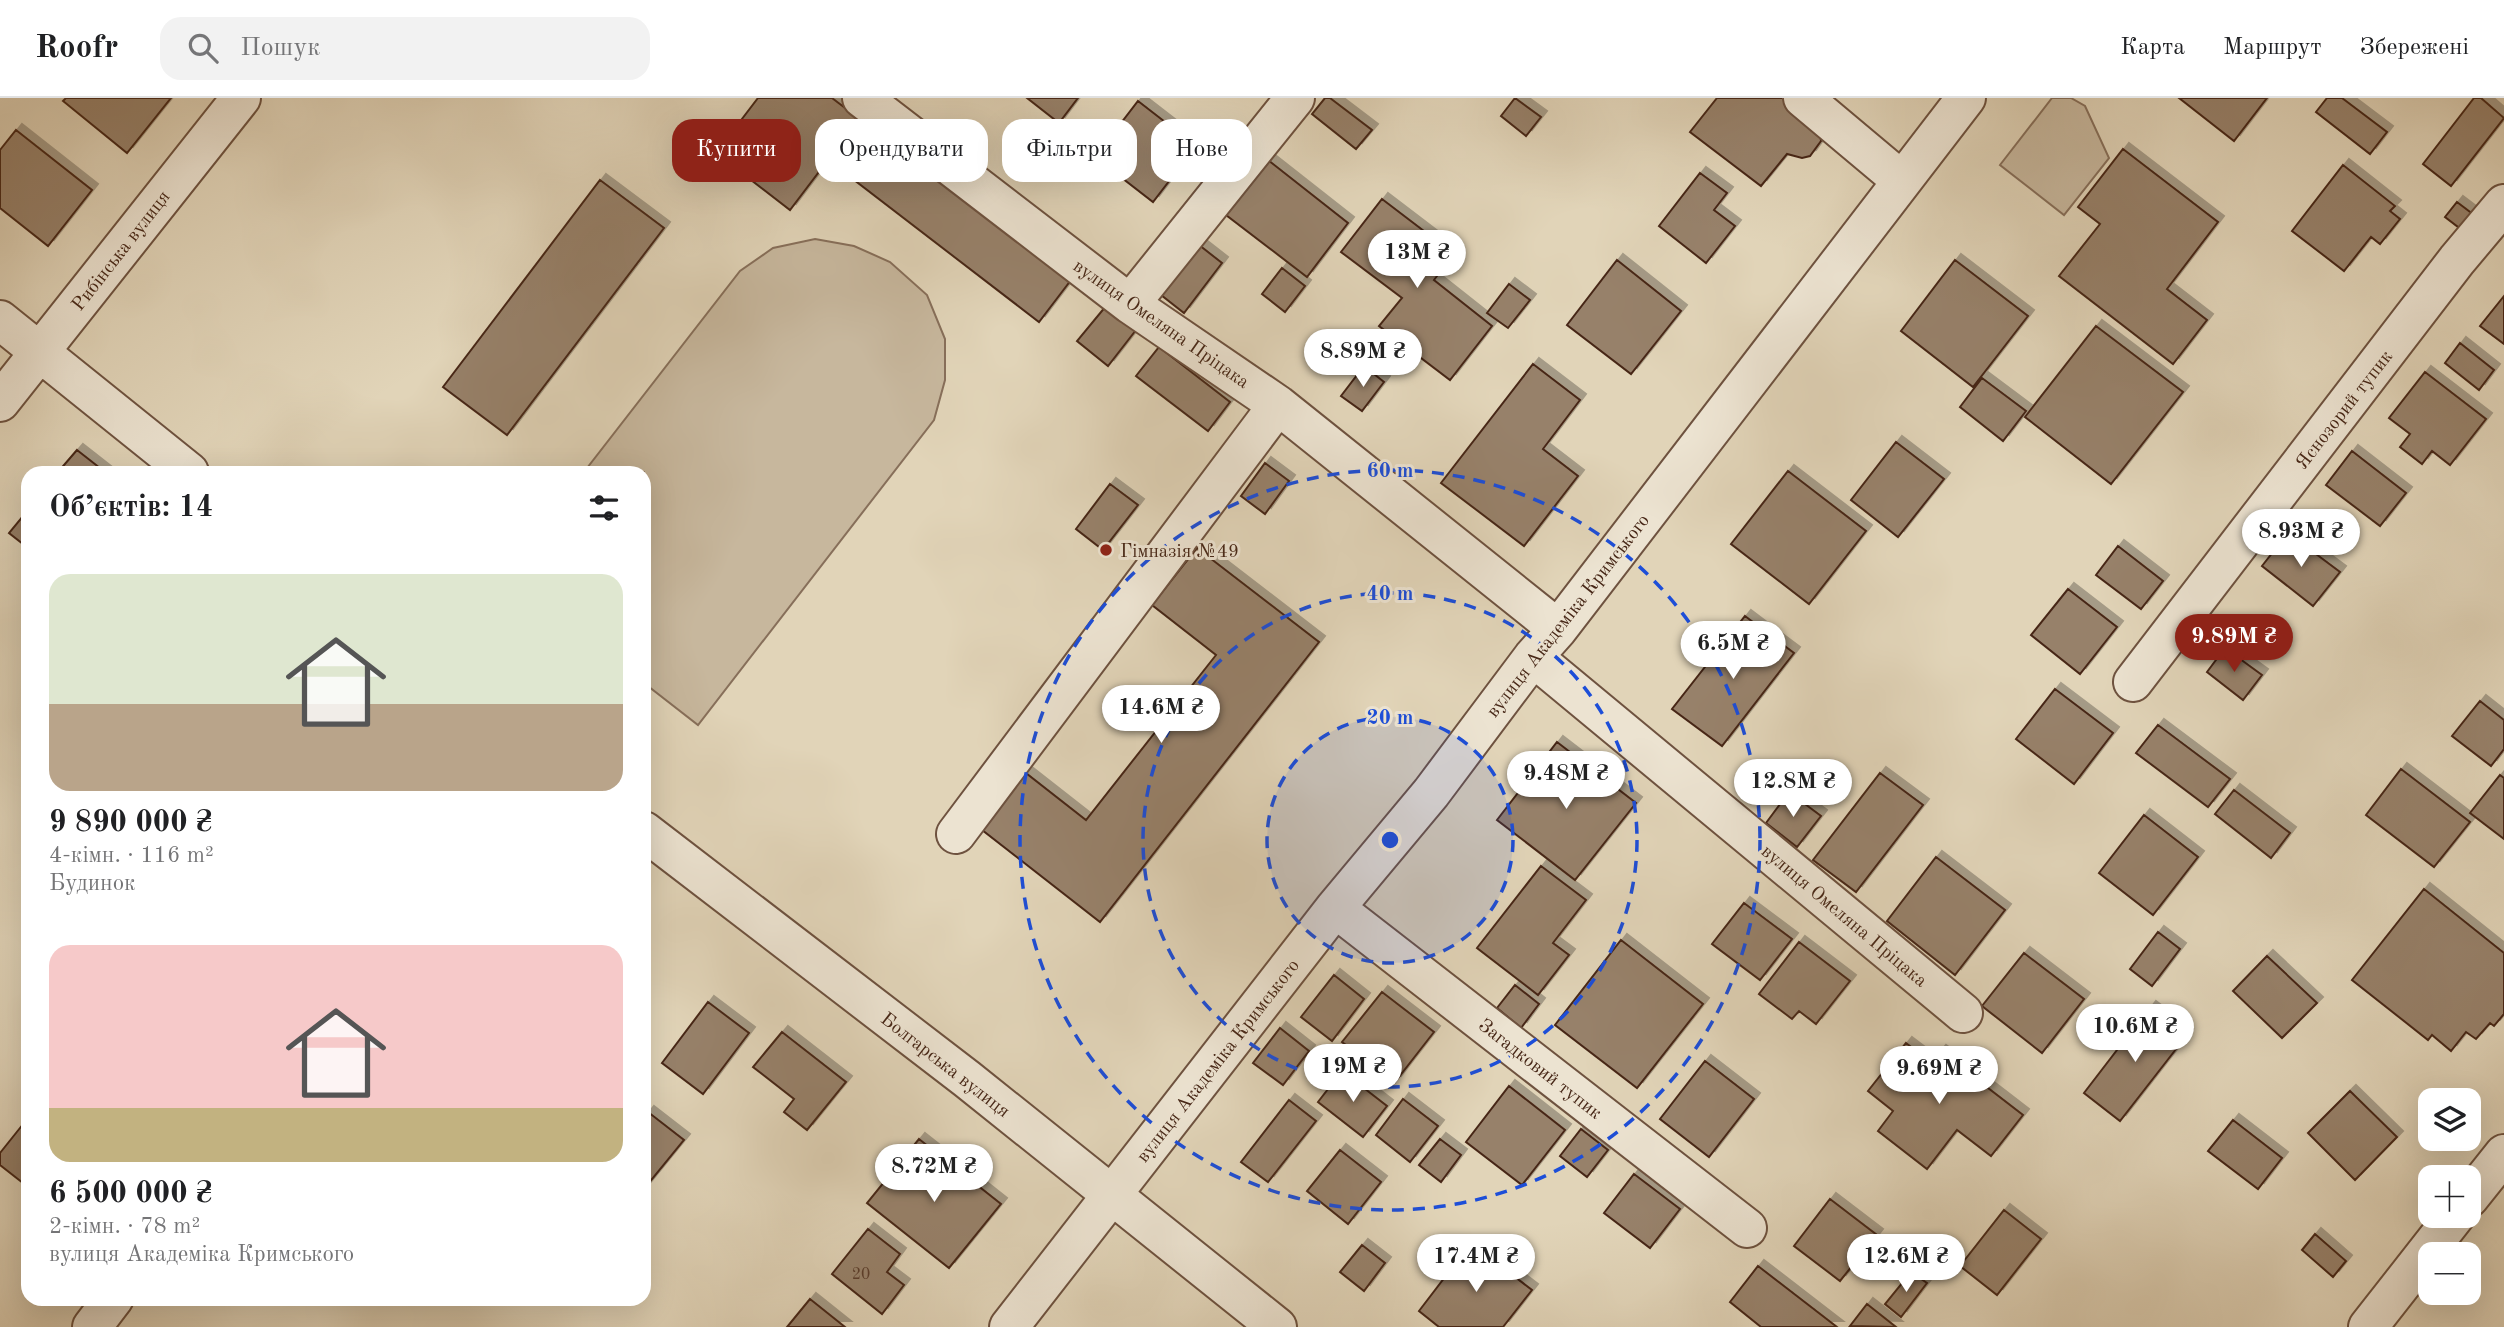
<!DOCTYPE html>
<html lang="uk">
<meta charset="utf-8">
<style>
body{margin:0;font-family:"Old Standard TT",serif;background:#f2f2f2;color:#202124;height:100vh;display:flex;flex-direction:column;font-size:26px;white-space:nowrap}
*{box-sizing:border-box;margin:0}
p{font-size:23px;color:#757577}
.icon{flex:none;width:38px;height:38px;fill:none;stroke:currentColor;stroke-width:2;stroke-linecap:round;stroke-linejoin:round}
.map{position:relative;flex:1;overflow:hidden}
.details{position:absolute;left:21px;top:368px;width:630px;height:840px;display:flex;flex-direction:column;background:#fff;border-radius:21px;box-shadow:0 7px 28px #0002}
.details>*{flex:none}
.top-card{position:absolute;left:672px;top:21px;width:665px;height:63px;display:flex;gap:14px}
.controls{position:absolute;left:2418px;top:990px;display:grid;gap:14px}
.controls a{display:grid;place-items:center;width:63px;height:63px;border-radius:14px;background:#fff;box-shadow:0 7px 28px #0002;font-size:35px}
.price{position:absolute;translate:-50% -60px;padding:0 16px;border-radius:24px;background:#fff;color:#222;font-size:23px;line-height:46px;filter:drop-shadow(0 2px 4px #0008)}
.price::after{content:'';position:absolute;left:50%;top:42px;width:21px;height:16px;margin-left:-10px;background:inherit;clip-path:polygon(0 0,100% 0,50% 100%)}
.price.selected{background:#8f2418;color:#fff}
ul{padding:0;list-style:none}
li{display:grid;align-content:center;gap:14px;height:371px;padding:0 28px}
li span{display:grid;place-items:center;height:217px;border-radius:21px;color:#555}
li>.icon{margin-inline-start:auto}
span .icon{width:126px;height:126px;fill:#fffc;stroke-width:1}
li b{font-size:30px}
h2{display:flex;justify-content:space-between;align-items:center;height:84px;padding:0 28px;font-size:30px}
.tag{padding:0 24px;border-radius:21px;background:#fff;box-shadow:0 7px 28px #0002;font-size:24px;line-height:63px}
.tag.selected{background:#8f2418;color:#fff}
header{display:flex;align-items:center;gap:42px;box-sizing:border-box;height:98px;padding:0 35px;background:#fff;border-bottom:2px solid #e0e0e0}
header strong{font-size:33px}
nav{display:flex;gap:38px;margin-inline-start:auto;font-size:24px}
.search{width:490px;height:63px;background:#f2f2f2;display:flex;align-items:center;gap:18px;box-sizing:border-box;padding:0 24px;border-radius:21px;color:#757577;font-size:26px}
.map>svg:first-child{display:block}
.green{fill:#c7b79d;stroke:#876f5a;stroke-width:2}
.building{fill:#97816b;stroke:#472717;stroke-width:2;filter:url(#shadow)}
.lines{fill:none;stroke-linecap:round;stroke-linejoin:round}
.minor-casing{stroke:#6e523f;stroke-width:42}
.minor{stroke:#ece3d1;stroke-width:38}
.ring{fill:none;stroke:#1d4ed8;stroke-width:3.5;stroke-dasharray:12 9}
.poi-dot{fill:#8f2418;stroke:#ece3d1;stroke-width:2.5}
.labels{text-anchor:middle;stroke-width:6;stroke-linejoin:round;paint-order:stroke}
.number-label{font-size:16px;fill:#5b3e2c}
.street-label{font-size:19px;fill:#472717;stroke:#ece3d1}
.poi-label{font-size:19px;fill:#472717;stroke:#ece3d1;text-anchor:start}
.centre{fill:#1d4ed8;stroke:#ece3d1;stroke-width:3.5}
.ring-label{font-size:21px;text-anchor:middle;font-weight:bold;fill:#1d4ed8;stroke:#ece3d1;stroke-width:6;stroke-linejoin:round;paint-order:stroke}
</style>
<header>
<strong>Roofr</strong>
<div class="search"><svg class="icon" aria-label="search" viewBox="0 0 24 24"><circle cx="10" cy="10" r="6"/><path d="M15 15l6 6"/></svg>Пошук</div>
<nav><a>Карта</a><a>Маршрут</a><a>Збережені</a></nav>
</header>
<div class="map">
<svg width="2504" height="1229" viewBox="0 0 2504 1229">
<defs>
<filter id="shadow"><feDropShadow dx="6" dy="-6" stdDeviation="0" flood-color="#0004"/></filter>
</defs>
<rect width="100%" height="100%" fill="#e1d4b8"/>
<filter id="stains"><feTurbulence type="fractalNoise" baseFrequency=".00286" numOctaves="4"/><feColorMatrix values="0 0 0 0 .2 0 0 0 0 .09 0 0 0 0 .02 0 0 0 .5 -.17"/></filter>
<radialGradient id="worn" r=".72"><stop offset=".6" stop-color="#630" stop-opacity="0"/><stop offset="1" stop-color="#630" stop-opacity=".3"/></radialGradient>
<!-- green -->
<path class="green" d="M2052,0H2071L2085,8L2109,60L2064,117L2000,67Z
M815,141L854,148L890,164L927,197L945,241V282L934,322L698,627L644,585V374H584L740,173L773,150Z"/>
<!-- building -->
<path class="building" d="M66,0H171L127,55L63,3Z
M758,0H832L1071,182L1039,224L828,62L790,112L716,55Z
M1027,0H1078L1059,25Z
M1325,0H1330L1372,32L1356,51L1312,16Z
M1515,0L1541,19L1526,38L1501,18Z
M1717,0H1784L1813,22L1820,35L1821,43L1810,58L1802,60L1787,56L1761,88L1690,34Z
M2179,0H2267L2234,43Z
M2327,0H2342L2387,34L2370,56L2316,14Z
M2474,0H2481L2504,20L2451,88L2423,66Z
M1138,3L1196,48L1153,104L1095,59Z
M16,32L92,92L48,148L0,110V52Z
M2123,51L2218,124L2167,191L2207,222L2173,266L2059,178L2100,126L2078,109Z
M1268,62L1348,125L1307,179L1226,117Z
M2343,67L2395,108L2390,113L2400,121L2380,146L2371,139L2344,173L2292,133Z
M1700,75L1727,95L1714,112L1735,128L1706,165L1659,128Z
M600,82L664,130L507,337L443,289Z
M1382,101L1454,156L1434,182L1492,228L1450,282L1379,228L1402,200L1341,154Z
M2457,104L2474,117L2462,132L2445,119Z
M1194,143L1222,165L1184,215L1156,193Z
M1617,162L1681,213L1631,276L1567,227Z
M1955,162L2028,218L1973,289L1901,233Z
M1282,170L1305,188L1285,214L1262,196Z
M1509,186L1530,202L1508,230L1487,215Z
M2504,198V246L2480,228Z
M1106,208L1136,232L1108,268L1077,243Z
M2096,228L2183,294L2111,386L2025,319Z
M2460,245L2494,272L2479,292L2445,265Z
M1159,249L1230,304L1208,333L1136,278Z
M1533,266L1580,302L1543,351L1578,378L1524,448L1441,385Z
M1364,268L1384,284L1362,313L1341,298Z
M2425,274L2486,321L2450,367L2432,353L2422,366L2400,349L2410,336L2389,320Z
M1982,280L2026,313L2003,343L1960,309Z
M1896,344L1944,381L1898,439L1851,402Z
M77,352L105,374H58Z
M2352,353L2406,395L2380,428L2326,387Z
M1265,365L1289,383L1265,416L1241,398Z
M1788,373L1866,433L1809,506L1731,446Z
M1110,386L1138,407L1103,452L1076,431Z
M28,412V450L9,435Z
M2288,435L2340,474L2313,508L2262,468Z
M2118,448L2163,483L2141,511L2096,477Z
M1197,450L1319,544L1100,824L977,728L1022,672L1086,722L1216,557L1152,507Z
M2068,491L2117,529L2080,576L2031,537Z
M1745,518L1794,555L1722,648L1672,611Z
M2225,550L2262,577L2243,602L2207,574Z
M2055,591L2113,635L2074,686L2016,641Z
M2480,603L2504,622V651L2491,668L2452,638Z
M2158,627L2230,681L2208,709L2136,655Z
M1557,644L1636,705L1575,782L1497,722Z
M2401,671L2470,724L2434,769L2366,717Z
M1880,675L1923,707L1856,794L1813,762Z
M2500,677L2504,680V741L2470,715Z
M2234,692L2290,735L2271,760L2215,716Z
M1789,694L1821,718L1797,749L1766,725Z
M2144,717L2198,759L2153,817L2099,775Z
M1936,759L2005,812L1955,877L1887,823Z
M1541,768L1586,802L1553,845L1569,857L1538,897L1477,850Z
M2424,791L2504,855V916L2494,928L2490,925L2476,941L2466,934L2451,953L2432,937L2428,942L2352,882Z
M1744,805L1792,841L1760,882L1712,846Z
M2158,834L2180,851L2152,888L2130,871Z
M1621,842L1703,906L1637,990L1555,927Z
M1799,844L1850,883L1816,926L1799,913L1792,921L1759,896Z
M2024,855L2084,901L2042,955L1982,908Z
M2267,858L2317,905L2282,940L2233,893Z
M1334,877L1364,901L1332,943L1301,919Z
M1515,887L1539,906L1521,930L1497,910Z
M1382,894L1434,934L1395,984L1342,944Z
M708,904L749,935L703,996L662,965Z
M2150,909L2187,937L2120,1023L2084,995Z
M1280,930L1309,953L1283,987L1253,965Z
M782,934L846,984L807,1032L784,1014L794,1001L753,969Z
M1906,945L1931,964L1940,953L2023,1017L1991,1058L1957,1032L1927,1071L1878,1033L1893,1013L1868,993Z
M1705,963L1754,1001L1709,1059L1660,1021Z
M1342,973L1387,1008L1363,1039L1318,1004Z
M1509,988L1565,1032L1522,1087L1466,1044Z
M2350,993L2397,1039L2355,1082L2308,1035Z
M1403,1001L1438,1028L1410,1064L1376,1037Z
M1289,1002L1316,1023L1268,1084L1241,1064Z
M648,1014L684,1042L644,1091V1019Z
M28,1020V1089L0,1067V1055Z
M2233,1022L2282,1060L2258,1091L2208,1053Z
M1581,1031L1608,1052L1587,1079L1560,1058Z
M919,1041L1001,1106L949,1170L867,1105Z
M1440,1041L1461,1057L1441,1084L1419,1067Z
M1340,1052L1381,1084L1348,1126L1307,1093Z
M1634,1076L1680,1111L1650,1150L1604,1115Z
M1830,1101L1877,1137L1840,1183L1794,1148Z
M2004,1112L2041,1141L1997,1197L1960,1168Z
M868,1131L900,1156L887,1174L904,1187L882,1216L832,1176Z
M2315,1136L2346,1163L2333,1179L2302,1152Z
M1471,1145L1532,1192L1503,1229H1439L1419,1213Z
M1362,1147L1385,1165L1364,1193L1340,1174Z
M1758,1168L1837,1229H1761L1730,1204Z
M1911,1174L1927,1185L1901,1219L1885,1206Z
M810,1201L845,1229H787Z
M1867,1206L1896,1229L1850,1228Z"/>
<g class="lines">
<defs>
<path id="minor" d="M862,0L1130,206L1278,307L1558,531
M1803,0L1902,83
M1130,206L1295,0
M0,222L189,374
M0,304L241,0
M1533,559L1963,915
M2133,584L2457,162L2504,106
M644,733L967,981L1277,1229
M956,736L1278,307
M1335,810L1747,1130
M2469,1100L2504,1056
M92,1229L114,1200
M1009,1229L1335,810L1431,695L1533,559L1558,531L1966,0
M2368,1229L2455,1118"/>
</defs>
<!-- minor casing -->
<use href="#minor" class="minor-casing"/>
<!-- minor -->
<use href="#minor" class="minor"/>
</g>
<!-- distance rings -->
<circle cx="1390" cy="742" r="123" fill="#1d4ed8" fill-opacity=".12"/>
<g class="ring">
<circle cx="1390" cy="742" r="123"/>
<circle cx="1390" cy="742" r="247"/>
<circle cx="1390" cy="742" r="370"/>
</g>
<!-- markers -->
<circle class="poi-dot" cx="1106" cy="452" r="7"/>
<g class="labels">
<!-- number labels -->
<g class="number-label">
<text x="861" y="1181">20</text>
</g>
<!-- street labels -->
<g class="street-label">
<text transform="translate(120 152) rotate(-52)" y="7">Рибінська вулиця</text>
<text transform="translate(1162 225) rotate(35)" y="7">вулиця Омеляна Пріцака</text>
<text transform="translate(2343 311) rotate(-52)" y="7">Яснозорий тупик</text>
<text transform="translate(1567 517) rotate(-52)" y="7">вулиця Академіка Кримського</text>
<text transform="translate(1845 817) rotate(40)" y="7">вулиця Омеляна Пріцака</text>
<text transform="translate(1217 962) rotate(-52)" y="7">вулиця Академіка Кримського</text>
<text transform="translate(946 966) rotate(38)" y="7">Болгарська вулиця</text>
<text transform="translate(1541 970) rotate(38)" y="7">Загадковий тупик</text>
</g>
<!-- poi labels -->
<g class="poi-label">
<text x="1120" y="459">Гімназія №49</text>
</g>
</g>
<circle cx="1390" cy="742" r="10" class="centre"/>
<g class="ring-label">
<text x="1390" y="379">60 m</text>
<text x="1390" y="502">40 m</text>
<text x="1390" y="626">20 m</text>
</g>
<rect width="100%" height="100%" filter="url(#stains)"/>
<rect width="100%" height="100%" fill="url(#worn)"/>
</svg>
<div class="controls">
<a><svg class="icon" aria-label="layers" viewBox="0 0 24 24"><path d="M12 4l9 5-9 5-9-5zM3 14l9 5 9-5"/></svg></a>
<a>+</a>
<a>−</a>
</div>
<b class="price" style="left:1417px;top:192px">13M ₴</b>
<b class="price" style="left:1363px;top:291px">8.89M ₴</b>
<b class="price" style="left:2301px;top:471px">8.93M ₴</b>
<b class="price selected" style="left:2234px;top:576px">9.89M ₴</b>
<b class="price" style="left:1733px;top:583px">6.5M ₴</b>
<b class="price" style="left:1161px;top:647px">14.6M ₴</b>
<b class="price" style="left:1566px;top:713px">9.48M ₴</b>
<b class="price" style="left:1793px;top:721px">12.8M ₴</b>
<b class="price" style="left:2135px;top:966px">10.6M ₴</b>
<b class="price" style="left:1353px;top:1006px">19M ₴</b>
<b class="price" style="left:1939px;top:1008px">9.69M ₴</b>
<b class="price" style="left:934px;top:1106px">8.72M ₴</b>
<b class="price" style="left:1476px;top:1196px">17.4M ₴</b>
<b class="price" style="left:1906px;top:1196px">12.6M ₴</b>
<div class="top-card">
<a class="tag selected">Купити</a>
<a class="tag">Орендувати</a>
<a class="tag">Фільтри</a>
<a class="tag">Нове</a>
</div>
<section class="details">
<h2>Об’єктів: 14<svg class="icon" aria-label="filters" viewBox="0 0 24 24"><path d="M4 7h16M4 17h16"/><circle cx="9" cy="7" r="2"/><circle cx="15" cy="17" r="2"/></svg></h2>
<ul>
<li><span style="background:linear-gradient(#dfe7d0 60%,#b9a48a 0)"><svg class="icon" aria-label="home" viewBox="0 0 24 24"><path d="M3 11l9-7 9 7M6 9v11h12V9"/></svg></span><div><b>9 890 000 ₴</b><p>4-кімн. · 116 m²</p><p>Будинок</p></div></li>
<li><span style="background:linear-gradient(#f6c9c9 75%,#c2b280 0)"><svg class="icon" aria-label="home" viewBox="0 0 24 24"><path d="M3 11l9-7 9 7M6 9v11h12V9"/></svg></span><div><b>6 500 000 ₴</b><p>2-кімн. · 78 m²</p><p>вулиця Академіка Кримського</p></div></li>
</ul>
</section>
</div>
